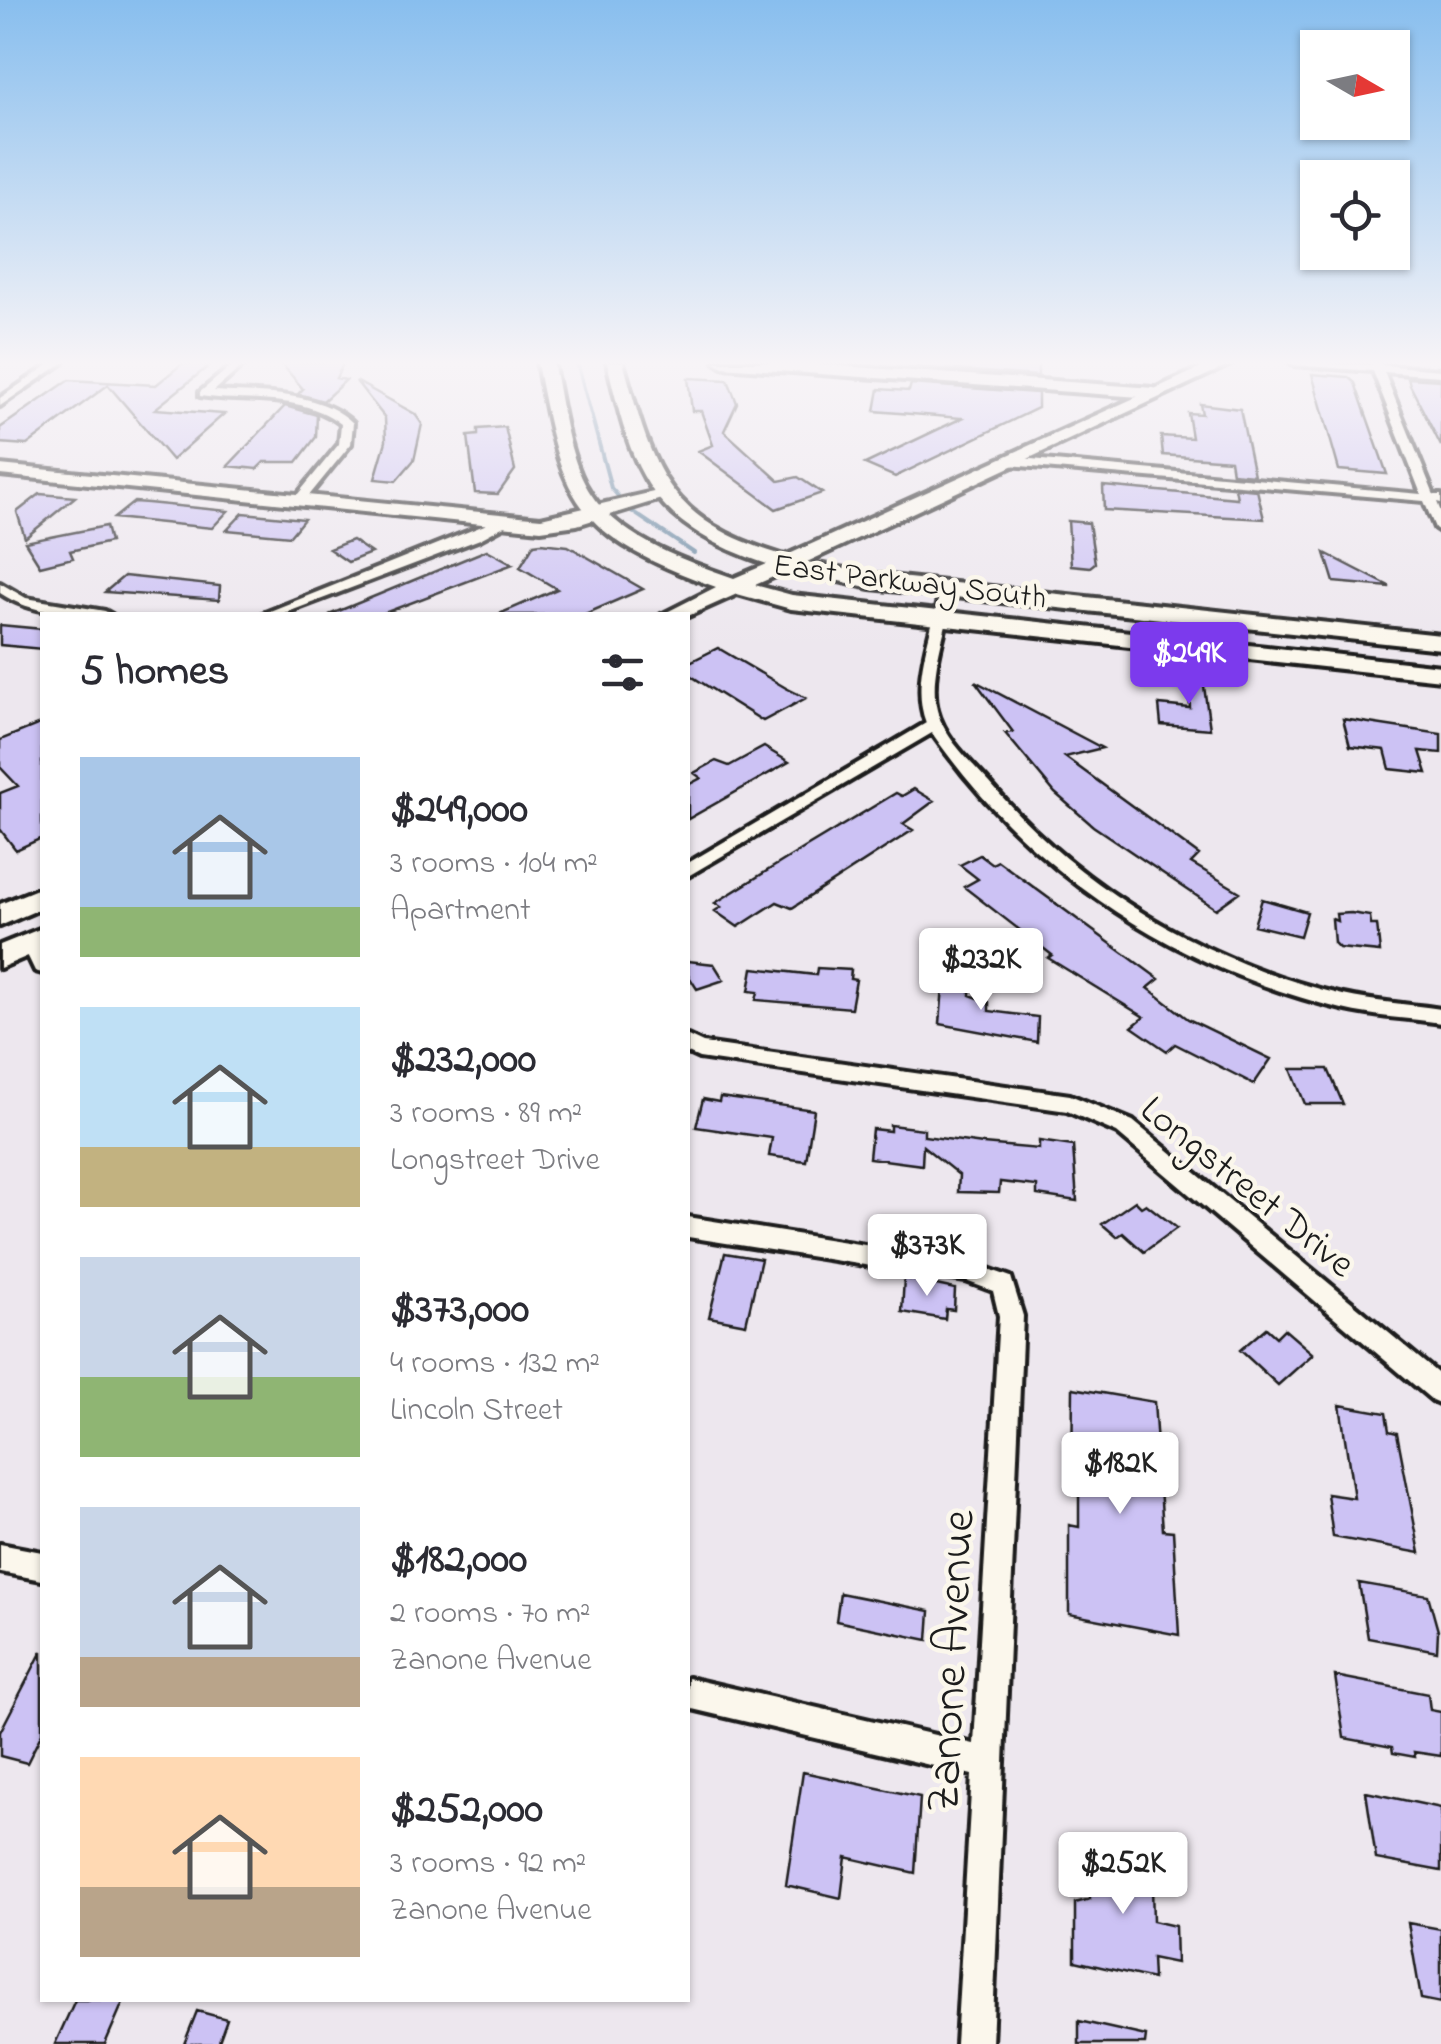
<!DOCTYPE html>
<meta charset="utf-8">
<style>
body{margin:0;font-family:"Indie Flower",sans-serif;background:#f2f2f3;color:#2b2b33;height:100vh;display:flex;flex-direction:column;font-size:38px;white-space:nowrap}
*{box-sizing:border-box;margin:0}
p{font-size:32px;color:#7c7c81}
.icon{flex:none;width:55px;height:55px;fill:none;stroke:currentColor;stroke-width:2;stroke-linecap:round;stroke-linejoin:round}
.map{position:relative;flex:1;overflow:hidden}
.side{position:absolute;left:40px;top:612px;width:650px;height:1390px;display:flex;flex-direction:column;background:#fff;border-radius:0px;box-shadow:0 2px 8px #0004}
.side>*{flex:none}
.needle{width:65px;rotate:99deg}
.buttons{position:absolute;left:1300px;top:30px;display:grid;gap:20px}
.buttons a{display:grid;place-items:center;width:110px;height:110px;border-radius:0px;background:#fff;box-shadow:0 2px 8px #0004;font-size:50px}
.price{position:absolute;translate:-50% -85px;padding:0 22px;border-radius:10px;background:#fff;color:#222;font-size:32px;line-height:65px;filter:drop-shadow(0 2px 5px #0008)}
.price::after{content:'';position:absolute;left:50%;top:60px;width:30px;height:22px;margin-left:-15px;background:inherit;clip-path:polygon(0 0,100% 0,50% 100%)}
.price.on{background:#7c3aed;color:#fff}
ul{padding:0;list-style:none}
li{display:flex;align-items:center;gap:30px;height:250px;padding:0 40px}
li span{display:grid;place-items:center;flex:none;width:280px;height:200px;border-radius:0px;color:#555}
li>.icon{margin-inline-start:auto}
span .icon{width:120px;height:120px;fill:#fffc;stroke-width:1}
li b{font-size:42px}
h2{display:flex;justify-content:space-between;align-items:center;height:120px;padding:0 40px;font-size:42px}
.map>svg:first-child{display:block}
.lines{fill:none;stroke-linecap:round;stroke-linejoin:round}
.stream{stroke:#66869f;stroke-width:4}
.building{fill:#ccc2f4;stroke:#1c1c1c;stroke-width:2.5}
.street-casing{stroke:#1c1c1c;stroke-width:8}
.secondary-casing{stroke:#1c1c1c;stroke-width:8}
.primary-casing{stroke:#1c1c1c;stroke-width:8}
.street{fill:#fbf7ec;fill-rule:evenodd}
.secondary{fill:#fbf7ec;fill-rule:evenodd}
.primary{fill:#fbf7ec;fill-rule:evenodd}
.labels{text-anchor:middle;stroke-width:9;stroke-linejoin:round;paint-order:stroke}
.far-street-label{font-size:32px;fill:#1c1c1c;stroke:#fbf7ec}
.street-label{font-size:40px;fill:#1c1c1c;stroke:#fbf7ec}
.near-street-label{font-size:48px;fill:#1c1c1c;stroke:#fbf7ec}
</style>
<div class="map">
<svg width="1441" height="2044" viewBox="0 0 1441 2044">
<rect width="100%" height="100%" fill="#ede7ee"/>
<filter id="ink" filterUnits="userSpaceOnUse"><feTurbulence type="fractalNoise" baseFrequency=".01" numOctaves="2"/><feDisplacementMap in="SourceGraphic" scale="20" xChannelSelector="R" yChannelSelector="G"/><feConvolveMatrix kernelMatrix="1 2 1 2 8 2 1 2 1" color-interpolation-filters="sRGB"/></filter>
<g filter="url(#ink)">
<g class="lines">
<!-- stream -->
<path class="stream" d="M577,362L611,488L618,496
M630,510L694,553"/>
</g>
<!-- building -->
<path class="building" d="M280,362H344L336,378L346,380L323,401L298,394L303,389Z
M918,362H1038V376L916,367Z
M183,363L210,365L155,409L224,414L172,460L108,385L27,445L0,443V428L69,380L156,385Z
M1312,374L1348,377L1355,383L1387,474L1339,470Z
M688,378L728,380L737,403L724,431L779,481L798,477L822,493L776,509L698,451L713,445L701,411H692Z
M1408,378L1441,380V446L1410,385Z
M356,381L415,414L422,424L414,460L396,481L375,479L386,441L385,418Z
M911,384L1038,393V408L895,477L865,464L962,418L875,411L879,389L909,391Z
M1200,404L1240,409L1254,475L1232,473L1230,460L1163,455L1161,436L1192,438L1188,413L1202,414Z
M285,406L317,415L316,437L297,462H264L257,469L228,466Z
M505,427L515,470L498,494L475,493L468,436L478,435V429Z
M1103,486L1237,498L1235,488L1257,490L1264,519L1104,510Z
M40,494L75,497L25,538L17,512Z
M134,502L148,503L228,511L212,528L114,518Z
M243,513L304,519L290,536L227,530Z
M1068,521L1089,523L1095,563L1090,567L1071,565Z
M106,526L110,542L70,551L73,558L40,566L25,542Z
M352,540L371,553L348,562L329,549Z
M541,543L568,546L643,589L583,615H497L557,589L520,567L534,544Z
M487,550L513,564L379,615H329Z
M1325,553L1389,586V587L1334,582Z
M124,576L220,586L219,600L105,592Z
M0,625L42,629V649L0,645Z
M718,648L786,688L806,698L763,721L688,674V663Z
M1202,672L1210,729L1161,725L1159,705L1190,708L1188,673Z
M975,681L1102,748L1065,757L1199,855L1191,863L1240,892L1216,909L1093,826L1055,793L1005,733L1013,732Z
M1343,719L1441,734V753L1420,751L1427,773L1390,769L1385,750L1350,746Z
M42,723V838L16,850L0,829V793L18,786L0,767V740Z
M764,747L789,762L688,819V785L701,778L694,773L716,761L729,766Z
M914,789L934,801L903,824L913,830L792,908L777,902L738,927L715,911L721,907L715,903L783,861L896,793L902,796Z
M980,855L992,864L998,861L1159,979L1148,988L1188,1019L1271,1059L1254,1084L1175,1044L1167,1051L1132,1027L1144,1017L1048,958L1052,955L964,887L978,879L960,865Z
M1262,899L1307,912L1300,936L1254,925Z
M1351,913L1370,916L1371,925H1377L1380,952L1339,948L1334,943L1332,919L1337,921L1336,914Z
M688,961L714,964L724,980L697,989L688,975Z
M753,968L816,975L817,968L851,970L850,979L856,980L851,1008L756,1000L758,992L749,991Z
M944,973L971,977L970,995L989,1002V1011L1038,1017L1037,1042L940,1024Z
M1291,1069H1328L1343,1104H1305Z
M720,1097L814,1110L806,1161L769,1156L772,1138L696,1127L703,1099L719,1102Z
M890,1125L924,1129V1136L983,1144L1039,1149V1141L1073,1146L1077,1201L1037,1195V1186L1000,1182L999,1193L958,1192L959,1175L923,1146L922,1165L869,1158L872,1129L890,1131Z
M1135,1201L1141,1207L1146,1204L1177,1228L1144,1252L1123,1233L1117,1237L1102,1224Z
M725,1253L761,1259L746,1324L709,1317Z
M904,1278L955,1289L954,1310L946,1309L945,1319L902,1312Z
M1266,1328L1276,1337L1284,1329L1313,1354L1278,1385L1240,1350Z
M1073,1388L1154,1402L1163,1530L1173,1531L1179,1635L1069,1614V1525L1079,1527V1477L1072,1476Z
M1340,1405L1386,1413L1389,1431L1397,1433L1420,1553L1333,1537L1327,1494L1354,1498Z
M1359,1583L1428,1595L1438,1631L1437,1651L1368,1638Z
M840,1593L930,1611L928,1640L836,1621Z
M42,1651V1733L27,1763L0,1756V1732Z
M1335,1676L1428,1694L1430,1710L1441,1712V1756L1414,1752L1415,1757L1393,1753L1392,1747L1344,1738Z
M803,1772L920,1797L915,1873L846,1857L841,1898L786,1885Z
M1366,1792L1441,1808V1871L1376,1859Z
M1108,1841L1151,1850L1153,1921L1175,1926L1176,1963L1152,1958L1153,1979L1075,1961V1903L1090,1899L1089,1869L1109,1874Z
M1408,1923L1441,1929V2003L1421,1999Z
M75,2000H124L105,2044H55Z
M197,2011L227,2019L218,2044H184Z
M1079,2021L1146,2036L1145,2044H1079Z"/>
<g class="lines">
<defs>
<path id="street" d="M53,362H64L0,406V398Z
M236,362H247L214,391C257,394 319,390 353,423L351,444L303,503L293,500L339,444L341,424C303,393 246,403 200,396V392Z
M1290,362L1371,365L1370,362H1380L1382,365L1441,370V376L1384,372L1434,495H1441V503L1437,502L1441,512V532L1435,528L1424,501L1009,465L1003,461L1009,457L1421,494L1373,371L1295,365Z
M502,518L508,522L506,525L480,539L280,615H260Z
M0,583L26,598L105,611L112,615C74,615 32,615 0,593Z
M947,586L954,590C948,626 928,673 937,710C944,738 971,762 990,783C1081,890 1207,963 1343,995C1375,1002 1408,1004 1441,1009V1023C1408,1018 1375,1017 1342,1009C1175,968 1030,874 932,733L688,876V863L926,723C910,682 933,631 940,590Z
M31,938L38,939L42,948V973L35,971L22,944Z
M688,1036L703,1043L1070,1095L1133,1121L1441,1376V1404L1432,1400L1117,1133L1067,1111L699,1058L688,1053Z
M688,1217L966,1261L1011,1277L1023,1316L992,2044H956L972,1775L688,1708V1678L974,1744L999,1316L993,1291L966,1281L688,1237Z
M0,1544L42,1552V1580L0,1572Z"/>
<path id="secondary" d="M715,362H785L1154,388L1162,393L1154,398L723,367Z
M0,465L541,518L662,490L671,496L577,525L541,530L0,475Z"/>
<path id="primary" d="M537,362H553C562,401 566,447 585,484C612,536 682,560 734,578L767,564C649,524 633,475 607,362H623C654,472 665,520 785,556L1214,362H1235L807,562L871,574L1441,635V649L871,588L789,570L755,585L792,595L1441,666V680L791,609L737,594L688,616L661,615L716,587C575,536 562,503 537,362Z
M42,887V908L0,926V904Z
M42,928V950L0,968V945Z"/>
</defs>
<!-- street casing -->
<use href="#street" class="street-casing"/>
<!-- secondary casing -->
<use href="#secondary" class="secondary-casing"/>
<!-- primary casing -->
<use href="#primary" class="primary-casing"/>
<!-- street -->
<use href="#street" class="street"/>
<!-- secondary -->
<use href="#secondary" class="secondary"/>
<!-- primary -->
<use href="#primary" class="primary"/>
</g>
</g>
<!-- sky -->
<linearGradient id="sky" x2="0" y2="1"><stop stop-color="#88beee"/><stop offset="0.56" stop-color="#f7f4f7"/><stop offset="1" stop-color="#f7f4f7" stop-opacity="0"/></linearGradient>
<rect width="1441" height="648" fill="url(#sky)"/>
<g class="labels">
<!-- far-street labels -->
<g class="far-street-label">
<text transform="translate(910 580) rotate(7)" y="11">East Parkway South</text>
</g>
<!-- street labels -->
<g class="street-label">
<text transform="translate(1249 1185) rotate(39)" y="14">Longstreet Drive</text>
</g>
<!-- near-street labels -->
<g class="near-street-label">
<text transform="translate(948 1661) rotate(-87)" y="17">Zanone Avenue</text>
</g>
</g>
</svg>
<div class="buttons">
<a><svg class="needle" viewBox="-14 -14 28 28"><path d="M0-13l5 13h-10z" fill="#e53935"/><path d="M0 13l5-13h-10z" fill="#7c7c81"/></svg></a>
<a><svg class="icon" aria-label="locate" viewBox="0 0 24 24"><circle cx="12" cy="12" r="6"/><path d="M12 2v4M12 18v4M2 12h4M18 12h4"/></svg></a>
</div>
<b class="price on" style="left:1189px;top:707px">$249K</b>
<b class="price" style="left:981px;top:1013px">$232K</b>
<b class="price" style="left:927px;top:1299px">$373K</b>
<b class="price" style="left:1120px;top:1517px">$182K</b>
<b class="price" style="left:1123px;top:1917px">$252K</b>
<section class="side">
<h2>5 homes<svg class="icon" aria-label="filters" viewBox="0 0 24 24"><path d="M4 7h16M4 17h16"/><circle cx="9" cy="7" r="2"/><circle cx="15" cy="17" r="2"/></svg></h2>
<ul>
<li><span style="background:linear-gradient(#a9c7e8 75%,#8fb573 0)"><svg class="icon" aria-label="home" viewBox="0 0 24 24"><path d="M3 11l9-7 9 7M6 9v11h12V9"/></svg></span><div><b>$249,000</b><p>3 rooms · 104 m²</p><p>Apartment</p></div></li>
<li><span style="background:linear-gradient(#bfe0f5 70%,#c2b280 0)"><svg class="icon" aria-label="home" viewBox="0 0 24 24"><path d="M3 11l9-7 9 7M6 9v11h12V9"/></svg></span><div><b>$232,000</b><p>3 rooms · 89 m²</p><p>Longstreet Drive</p></div></li>
<li><span style="background:linear-gradient(#c9d6e8 60%,#8fb573 0)"><svg class="icon" aria-label="home" viewBox="0 0 24 24"><path d="M3 11l9-7 9 7M6 9v11h12V9"/></svg></span><div><b>$373,000</b><p>4 rooms · 132 m²</p><p>Lincoln Street</p></div></li>
<li><span style="background:linear-gradient(#c9d6e8 75%,#b9a48a 0)"><svg class="icon" aria-label="home" viewBox="0 0 24 24"><path d="M3 11l9-7 9 7M6 9v11h12V9"/></svg></span><div><b>$182,000</b><p>2 rooms · 70 m²</p><p>Zanone Avenue</p></div></li>
<li><span style="background:linear-gradient(#ffd9b3 65%,#b9a48a 0)"><svg class="icon" aria-label="home" viewBox="0 0 24 24"><path d="M3 11l9-7 9 7M6 9v11h12V9"/></svg></span><div><b>$252,000</b><p>3 rooms · 92 m²</p><p>Zanone Avenue</p></div></li>
</ul>
</section>
</div>
